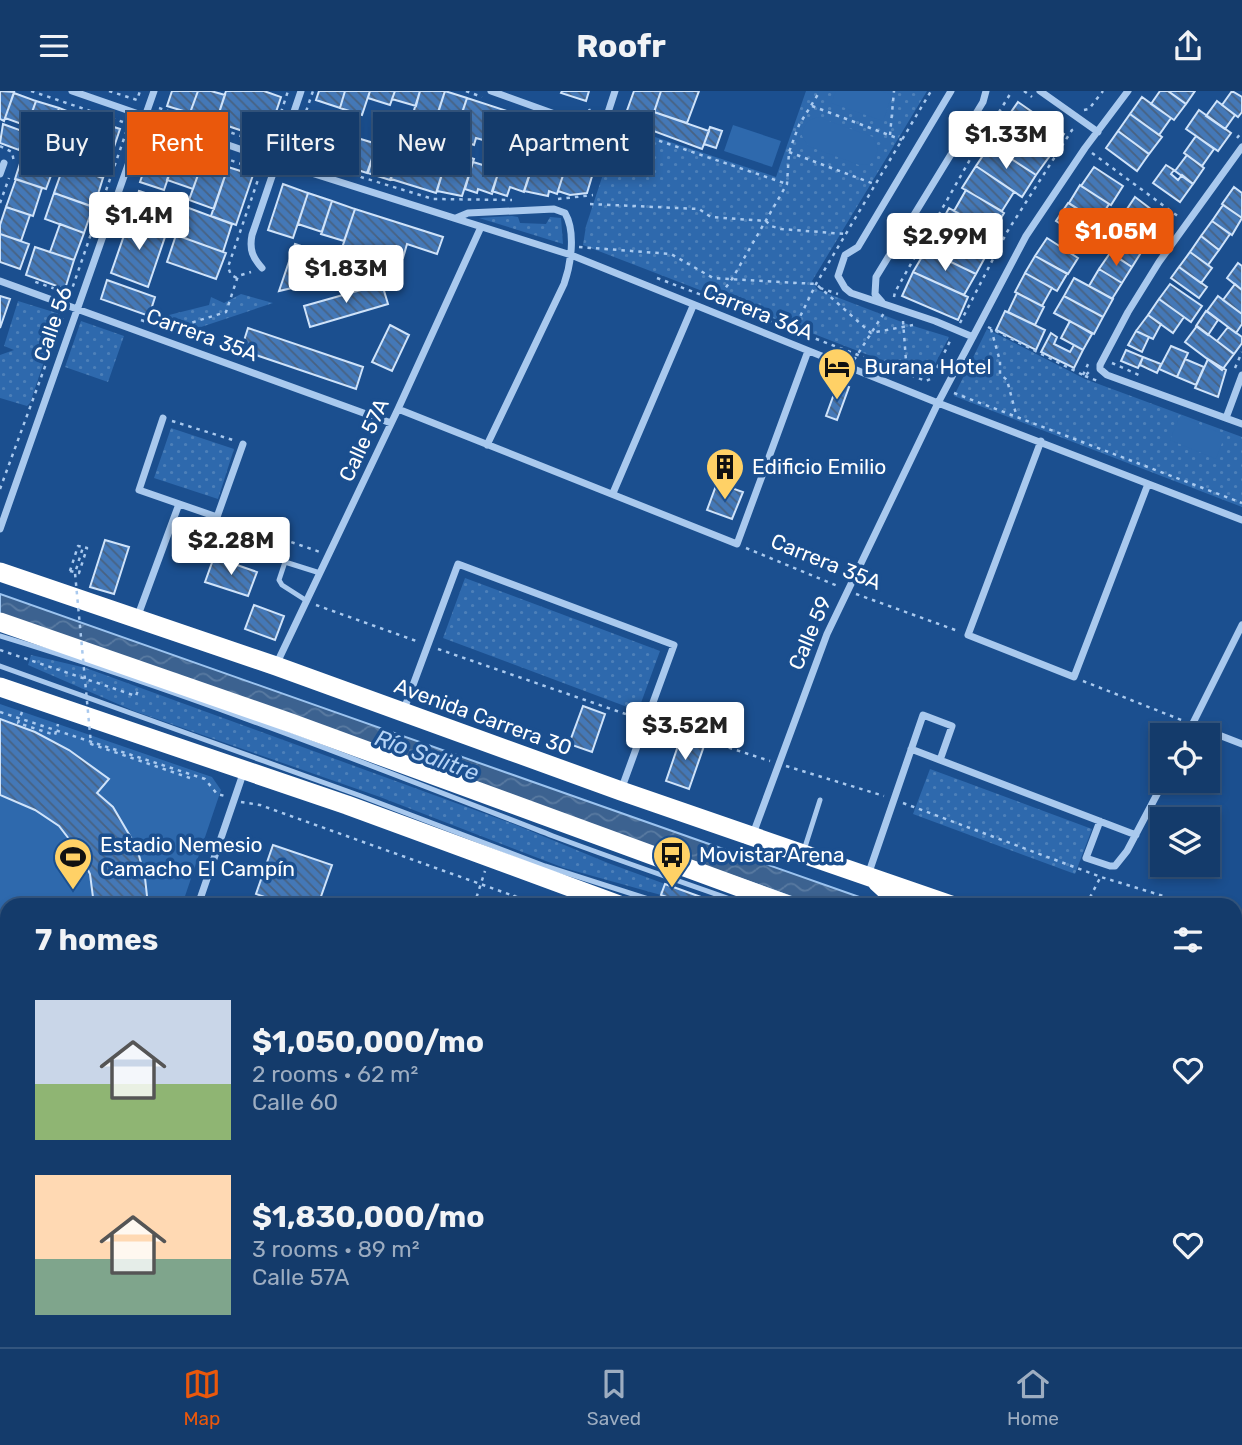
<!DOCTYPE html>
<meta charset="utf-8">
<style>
body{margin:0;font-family:Rubik,sans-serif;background:#214673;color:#f1f3f6;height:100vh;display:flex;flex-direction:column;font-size:26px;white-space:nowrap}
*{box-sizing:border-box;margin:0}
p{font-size:23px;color:#9dadc1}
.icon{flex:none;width:38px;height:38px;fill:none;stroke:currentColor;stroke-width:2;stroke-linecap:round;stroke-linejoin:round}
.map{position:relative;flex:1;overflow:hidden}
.side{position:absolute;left:0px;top:807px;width:1242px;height:450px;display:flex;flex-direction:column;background:#143b6b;border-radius:21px 21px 0 0;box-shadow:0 4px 10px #0003,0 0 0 2px #33557e}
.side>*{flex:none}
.banner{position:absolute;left:21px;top:21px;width:700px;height:63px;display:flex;gap:14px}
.fabs{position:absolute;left:1150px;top:632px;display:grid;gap:14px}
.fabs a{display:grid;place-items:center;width:70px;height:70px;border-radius:0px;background:#143b6b;box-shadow:0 4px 10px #0003,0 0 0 2px #33557e;font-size:35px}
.price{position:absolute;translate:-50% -60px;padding:0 16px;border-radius:7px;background:#fff;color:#222;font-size:23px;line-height:46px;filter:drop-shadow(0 2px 4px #0008)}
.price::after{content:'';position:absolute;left:50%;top:42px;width:21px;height:16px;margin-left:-10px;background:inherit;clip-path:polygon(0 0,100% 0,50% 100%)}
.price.selected{background:#ea580c;color:#fff}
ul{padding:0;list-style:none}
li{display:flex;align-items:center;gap:21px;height:175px;padding:0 35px}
li span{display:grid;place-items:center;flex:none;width:196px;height:140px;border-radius:0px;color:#555}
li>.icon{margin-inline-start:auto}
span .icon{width:84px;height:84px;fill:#fffc;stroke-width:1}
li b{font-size:30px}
h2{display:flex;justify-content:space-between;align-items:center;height:84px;padding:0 35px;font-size:30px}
.tag{padding:0 24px;border-radius:0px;background:#143b6b;box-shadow:0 4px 10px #0003,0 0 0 2px #33557e;font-size:24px;line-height:63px}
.tag.selected{background:#ea580c;color:#fff}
header{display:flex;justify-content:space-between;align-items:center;height:91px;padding:0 35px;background:#143b6b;font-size:32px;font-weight:700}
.tabs{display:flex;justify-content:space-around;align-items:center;height:98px;border-top:2px solid #33557e;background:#143b6b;font-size:19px;color:#9dadc1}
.tabs a{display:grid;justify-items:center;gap:4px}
.tabs .selected{color:#ea580c}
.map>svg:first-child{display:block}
.grass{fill:url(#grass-dots)}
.garden{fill:#2e69ad}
.water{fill:url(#water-waves);stroke:#9cc4f0;stroke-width:2}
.building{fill:url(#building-back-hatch);stroke:#cfe3fa;stroke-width:2}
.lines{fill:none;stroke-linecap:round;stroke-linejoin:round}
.path{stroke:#a9c9ee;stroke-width:2.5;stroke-dasharray:3.5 5;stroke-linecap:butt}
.lane{stroke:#a9c9ee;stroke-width:5}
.street{stroke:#a9c9ee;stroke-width:7}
.secondary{stroke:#d6e6fa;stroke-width:14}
.highway{stroke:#fff;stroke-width:19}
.path-bridge{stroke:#a9c9ee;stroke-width:2.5;stroke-dasharray:3.5 5;stroke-linecap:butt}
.secondary-bridge{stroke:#d6e6fa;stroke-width:14}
.labels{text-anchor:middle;stroke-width:7;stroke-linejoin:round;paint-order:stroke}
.street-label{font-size:21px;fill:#fff;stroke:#1b4f8f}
.poi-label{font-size:21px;fill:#fff;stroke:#1b4f8f;text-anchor:start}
.water-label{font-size:23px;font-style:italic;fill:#b5d3f5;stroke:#1b4f8f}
</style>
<header><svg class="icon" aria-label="menu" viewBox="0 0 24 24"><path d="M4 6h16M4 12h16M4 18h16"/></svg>Roofr<svg class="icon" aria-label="share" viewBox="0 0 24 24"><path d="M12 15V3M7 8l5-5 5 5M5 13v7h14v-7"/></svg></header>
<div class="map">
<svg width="1242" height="1256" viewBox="0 0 1242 1256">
<defs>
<pattern id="grass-dots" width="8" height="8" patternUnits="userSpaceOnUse" patternTransform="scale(1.75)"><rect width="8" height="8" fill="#2e69ad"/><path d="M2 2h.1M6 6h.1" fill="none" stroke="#4d80b9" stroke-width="1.8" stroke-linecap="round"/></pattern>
<pattern id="water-waves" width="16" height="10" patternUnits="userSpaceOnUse" patternTransform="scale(1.75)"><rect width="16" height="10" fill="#3c6290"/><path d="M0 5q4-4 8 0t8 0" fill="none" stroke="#597aa1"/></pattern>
<pattern id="building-back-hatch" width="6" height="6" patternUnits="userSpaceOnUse" patternTransform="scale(1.75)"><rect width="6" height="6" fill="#4478b7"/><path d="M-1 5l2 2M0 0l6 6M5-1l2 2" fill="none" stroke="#486282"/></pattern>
</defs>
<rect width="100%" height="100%" fill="#1b4f8f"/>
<!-- grass -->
<path class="grass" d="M806,0H927L812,190L818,199L907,233L949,246L928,287L583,154L586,135L615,47L644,46L646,43L776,86Z
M512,125L518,126L520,132L546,133L550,126L561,127L563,153L479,127Z
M241,203L273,212L192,239L157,227L209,214L211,206L224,212Z
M18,210L60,223L30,312L27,315L0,307V264L14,259L4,255Z
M81,230L124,245L108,291L65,276Z
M987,238L1085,288L1242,346V416L954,305Z
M171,337L234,358L218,408L154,387Z
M465,487L660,560L638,620L443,547Z
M31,564L86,577L516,734L608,772L665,793L661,804L564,777L380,706L134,620L28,574Z
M930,678L1092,738L1075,783L913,723Z
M796,1250H893L890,1256H781Z"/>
<!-- garden -->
<path class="garden" d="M836,0H881L892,4L883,30L831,12Z
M818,26L873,46L878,59L874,69L870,73L859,74L808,55L802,45C803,34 807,29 818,26Z
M733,34L781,50L772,76L724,60Z
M1180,325L1225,344L1216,368L1170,349Z
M0,613L212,686L221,699L182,814H7V1012L0,1016Z"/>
<!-- water -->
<path class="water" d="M0,503L882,814H815L0,529Z"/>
<!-- building -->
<path class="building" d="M0,0L14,1L4,30L0,28Z
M172,0H198L190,22L167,15Z
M198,0H211L225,4L216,31L190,22Z
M226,0H264L281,6L267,48L216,31Z
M319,0H345L340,17L316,9Z
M345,0H370L362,24L340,17Z
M370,0H395L390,14L368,7Z
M395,0H420L416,15L392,8Z
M420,0H445L432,39L410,32Z
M445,0L467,7L455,42L434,35Z
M562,0H589L586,10L561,2Z
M634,0H661L649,37L624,28Z
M661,0H699L687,32L654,21Z
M1160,0H1168L1186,13L1174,29L1151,13Z
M1168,0H1195L1186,13Z
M1232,0L1242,6V21L1238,26L1222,14Z
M14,2L36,10L27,35L5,27Z
M1142,6L1171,27L1159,44L1130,23Z
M467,7L519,24L507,64L488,58L490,51L476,47L474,54L454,47Z
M36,10L59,17L45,59L22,51Z
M1217,10L1235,24L1225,38L1206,25Z
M1018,11L1064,43L1049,66L1002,34Z
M59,17L80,25L68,62L46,55Z
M1199,19L1231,42L1218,60L1186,38Z
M654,21L709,40L702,58L648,38Z
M1130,23L1162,46L1149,63L1118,40Z
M80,25L120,38L112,62L72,49Z
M336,26L358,33L345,75L323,68Z
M311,27L333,34L323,66L301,59Z
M518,29L545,38L536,65L509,56Z
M3,33L25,41L19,59L0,52Z
M1002,34L1049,66L1036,84L990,54Z
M545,36L576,45L568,69L538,60Z
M710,36L722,40L716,57L704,53Z
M1118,40L1149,63L1137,80L1106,57Z
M1196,45L1214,58L1202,75L1184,62Z
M354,46L377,53L367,82L345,75Z
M404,46L449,60L436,102L391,88Z
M378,47L401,55L390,89L368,82Z
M575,47L601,55L587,102L570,104L558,100Z
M72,49L112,62L103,87L64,74Z
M154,50L178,58L164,99L140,91Z
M990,54L1036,84L1022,106L976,75Z
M178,58L204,67L193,98L167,89Z
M24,60L56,71L46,98L15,88Z
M449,60L474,68L462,105L437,100Z
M1187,64L1204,77L1193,93L1175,80Z
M204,67L228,76L214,118L189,109Z
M473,71L499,79L492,103L478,98L477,102L465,98Z
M502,71L531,80L524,101L510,96L507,105L492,100Z
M64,74L103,87L94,116L54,102Z
M1166,74L1174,79L1171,83L1178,89L1182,84L1193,93L1180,111L1153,92Z
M532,75L563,84L557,103L549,100L548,105L524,100Z
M976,75L1014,101L1002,120L962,97Z
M228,76L253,84L236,134L211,125Z
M1094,76L1123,95L1111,114L1081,95Z
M16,88L42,97L33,125L6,116Z
M283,93L308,102L293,147L268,139Z
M1080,94L1109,113L1098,131L1069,112Z
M1234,96L1242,102V127L1222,113Z
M966,99L1004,122L992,142L954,120Z
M139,100L179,113L169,141L130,127Z
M54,102L93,116L84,142L45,128Z
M308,102L332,110L322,141L298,133Z
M1135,106L1164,128L1153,144L1123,124Z
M332,110L355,118L344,150L321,143Z
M1068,112L1098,131L1086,149L1056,130Z
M1223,114L1242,127L1232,144L1212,130Z
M6,116L30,124L21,150L0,143V134Z
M186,116L232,133L223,161L176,144Z
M949,117L997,144L976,183L926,159Z
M355,118L443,146L437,163L407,153L403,167L377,173L341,160Z
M130,127L167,140L148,196L111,182Z
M1129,127L1153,144L1142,160L1118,144Z
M1212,130L1230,143L1219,159L1201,145Z
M60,133L84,142L74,169L50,161Z
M0,143L29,153L20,178L0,171Z
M176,144L226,162L216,188L167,171Z
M1201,145L1219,159L1208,174L1190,161Z
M1047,147L1078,167L1068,183L1035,165Z
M1125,149L1142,160L1132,176L1114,164Z
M295,153L363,175L361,181L279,200Z
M35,156L74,169L65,198L26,184Z
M926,159L976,183L964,204L913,181Z
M1190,161L1212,177L1201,192L1179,176Z
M1110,162L1132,176L1122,192L1099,178Z
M1035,165L1067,183L1057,200L1025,182Z
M1238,172L1242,175V199L1227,187Z
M1179,176L1207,196L1199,207L1171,187Z
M1099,178L1122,192L1112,208L1089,195Z
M913,181L968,206L958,229L902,205Z
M1025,182L1052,197L1042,215L1015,201Z
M1074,187L1113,208L1103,226L1064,205Z
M107,189L155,206L149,225L101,208Z
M382,193L388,213L310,236L304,215Z
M1170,193L1202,215L1191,231L1159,208Z
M1235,193L1242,199V223L1223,209Z
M1017,202L1044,216L1035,234L1008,221Z
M0,205L10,208L0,237Z
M1064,205L1103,226L1094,243L1054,222Z
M1218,205L1242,223V233L1236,242L1207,220Z
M1159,208L1184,226L1173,242L1148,224Z
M1005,220L1045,239L1036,259L996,239Z
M1206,220L1218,229L1208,244L1196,235Z
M1148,224L1161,233L1153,248L1136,240Z
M1070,230L1092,243L1083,259L1061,247Z
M390,234L409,244L392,280L372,271Z
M1197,235L1234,263L1222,279L1185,251Z
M1228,236L1242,246V252L1234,263L1217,250Z
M248,237L363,276L356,298L241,259Z
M1136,240L1149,246L1142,261L1128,254Z
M1051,242L1057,246L1054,253L1070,261L1074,254L1083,259L1074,277L1041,261Z
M1171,255L1188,262L1177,286L1159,278Z
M1126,259L1143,266L1138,277L1121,270Z
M1143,266L1161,273L1157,282L1140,274Z
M1185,268L1204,276L1196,294L1177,286Z
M1208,268L1226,279L1218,306L1195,297Z
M838,292L849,296L837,329L826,325Z
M717,392L743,401L732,428L707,419Z
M105,449L129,456L114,503L90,496Z
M214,466L257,481L248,505L205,491Z
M254,514L284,525L275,549L245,538Z
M583,615L605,623L592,661L569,653Z
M0,628L35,641L69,659L109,688L97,702L113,716L137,757L145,787L148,814H94L90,783L79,761L59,735L35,719L0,704Z
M682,643L705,652L689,698L666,690Z
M273,754L332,774L318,814H287L256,803Z
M665,793L723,814H688L661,804Z
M0,904L7,905V959H0Z
M7,1086V1250H387V1256H0V1090Z
M1236,1112L1242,1115V1156L1236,1153Z
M1236,1196L1242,1198V1248L1236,1245Z
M429,1250H509L511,1256H428Z
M961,1250H1016L1031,1256H975Z"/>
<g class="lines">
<!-- path -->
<path class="path" d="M31,0L129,33L72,198L67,202L33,190
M109,0L137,9L140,0
M466,0L482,6
M1024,0L1032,6
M812,15L902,49
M159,17L270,55L288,0
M589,18L593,26
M1084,19L1089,18L1103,0
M151,41L261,80L228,176L231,184L237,187
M609,42L645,45L787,93
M298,44L313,0
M890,44L894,0
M1237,47L1242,41
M604,49L611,51
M0,55L12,61L14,71
M789,61L874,93
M1092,62L1179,126
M328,76L433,108L512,109
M558,108L593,104
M0,112L9,87
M590,113L699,118L711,126L766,130L771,135L781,138L845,143
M579,156L671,163L713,187L816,193L871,242L913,234
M657,187L926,290L932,287L951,248
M820,197L838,203
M894,206L895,201L972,65L1012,0
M716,210L732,188L787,93L789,61L799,34L820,0
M141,229L168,239
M903,230L907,283
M960,232L1007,141L1072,39L1076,37
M988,236L1085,285L1090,280
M991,238L1000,270V283L1007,289L1016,323
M168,239L226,221L238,185L251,181
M793,240L816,193L931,0
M854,269L884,222
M1112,272L1141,285
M1235,277L1242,261
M1083,284L1089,271
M1085,285L1098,290
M954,302L1242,412
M172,330L233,349
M0,398L64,224
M227,429L320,461
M746,457L840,496
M70,480L79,482L87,457L83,456
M856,503L958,540
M316,514L419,551
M438,558L637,627
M0,559L136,605L138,599
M1083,590L1184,630
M0,621L205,688L217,703L225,705
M22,621L18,632L55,644L58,633
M656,633L770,670
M786,675L884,705
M241,711L260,714L539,814
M903,712L1101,786L1193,814
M514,804L518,814
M1169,806L1172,814
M474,814L485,780
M1086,814L1100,787
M1236,827L1242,829
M1236,835L1242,834
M1236,1052H1242
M608,1256L623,1250"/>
<!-- lane -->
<path class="lane" d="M307,510L282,494L279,489L285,471L320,482
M0,545C188,602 370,674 553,745C617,769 682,791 747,814
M0,575L361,705L545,775L667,814
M804,759L820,709
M1236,988L1242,990
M1236,1018L1242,1020
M907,1256L910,1250"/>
<!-- street -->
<path class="street" d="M72,0L283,73L571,164L938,312L1242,429
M491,0L602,40L615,0
M951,0L858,156L845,164L838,185L845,197L851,202L935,230L973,246
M1040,0L1098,41
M1242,56L1159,171L1128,221L1100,274V278L1107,284L1242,333
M0,83L4,72
M456,127L468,122L554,118L565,122C576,141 571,173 564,193L487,354
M262,177C253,167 249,159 252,144L301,0
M0,190L391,332
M882,211L875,203L876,186L983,11L986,0
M398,318L737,453L808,260
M163,327L139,399L217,426L243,353
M1226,327L1242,284
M1041,350L968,544L1074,586L1148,393
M613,402L693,215
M0,438L154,0
M137,527L179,413
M276,574L398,318L481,136
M403,621L458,473L674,554L621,699
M1193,634L1242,653
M1187,644L1242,534
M911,658L1136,744
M1100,730L1086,767L1110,775H1115L1127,760L1164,690
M753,743L827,543L938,312L1026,145L1085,57L1128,0
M868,784L923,624L952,635L940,669
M198,814L244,680
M541,1250L543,1256"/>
<!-- secondary -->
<path class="secondary" d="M1236,942L1242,928
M1190,1250L1205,1256
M715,1256L726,1250
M1073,1256L1076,1250
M1093,1256L1095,1250"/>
<!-- highway -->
<path class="highway" d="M0,481L276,575L621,700L951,814
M0,531L291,632L788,814
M0,596L347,714L619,814
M877,791L902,814
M1241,854L1242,865
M1236,972L1242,974
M1236,1030L1242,1032
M749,1256L752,1250
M1106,1256L1109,1250"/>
<!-- path-bridge -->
<path class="path-bridge" d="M70,480L78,455L83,456L75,482L91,653L190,687"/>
<!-- secondary-bridge -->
<path class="secondary-bridge" d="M1236,910L1242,897"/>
</g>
<!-- icons -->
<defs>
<symbol id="hotel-pin" viewBox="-11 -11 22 30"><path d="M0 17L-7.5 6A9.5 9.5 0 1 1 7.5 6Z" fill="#ffd166" stroke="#1b4f8f"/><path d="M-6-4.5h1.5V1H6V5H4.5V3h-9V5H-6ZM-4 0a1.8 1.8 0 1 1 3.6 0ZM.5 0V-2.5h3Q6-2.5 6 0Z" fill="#111"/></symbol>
<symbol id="building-pin" viewBox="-11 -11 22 30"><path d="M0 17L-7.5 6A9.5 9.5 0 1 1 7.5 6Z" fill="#ffd166" stroke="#1b4f8f"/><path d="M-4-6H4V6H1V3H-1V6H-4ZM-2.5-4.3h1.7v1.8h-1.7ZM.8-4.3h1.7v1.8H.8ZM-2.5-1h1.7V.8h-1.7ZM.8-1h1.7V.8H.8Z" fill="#111"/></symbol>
<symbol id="bus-pin" viewBox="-11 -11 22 30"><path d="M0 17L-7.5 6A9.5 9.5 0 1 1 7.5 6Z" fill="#ffd166" stroke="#1b4f8f"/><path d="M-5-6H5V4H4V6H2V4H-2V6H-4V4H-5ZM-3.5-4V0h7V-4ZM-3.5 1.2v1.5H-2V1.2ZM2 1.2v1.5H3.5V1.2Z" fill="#111"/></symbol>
<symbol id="stadium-pin" viewBox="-11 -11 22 30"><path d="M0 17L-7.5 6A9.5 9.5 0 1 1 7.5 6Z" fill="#ffd166" stroke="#1b4f8f"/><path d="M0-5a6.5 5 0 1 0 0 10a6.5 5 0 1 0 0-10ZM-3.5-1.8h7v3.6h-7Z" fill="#111"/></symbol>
</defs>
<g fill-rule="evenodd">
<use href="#hotel-pin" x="815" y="254" width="44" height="60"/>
<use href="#building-pin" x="703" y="354" width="44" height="60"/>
<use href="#bus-pin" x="650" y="742" width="44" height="60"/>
<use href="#stadium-pin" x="51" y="744" width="44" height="60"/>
</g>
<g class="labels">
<!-- street labels -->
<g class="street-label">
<text transform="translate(758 221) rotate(22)" y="7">Carrera 36A</text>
<text transform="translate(53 233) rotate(-71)" y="7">Calle 56</text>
<text transform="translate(202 244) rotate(20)" y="7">Carrera 35A</text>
<text transform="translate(364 349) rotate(-65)" y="7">Calle 57A</text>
<text transform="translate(826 471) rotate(22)" y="7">Carrera 35A</text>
<text transform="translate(810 542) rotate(-67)" y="7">Calle 59</text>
<text transform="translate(483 626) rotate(20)" y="7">Avenida Carrera 30</text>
</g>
<!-- poi labels -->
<g class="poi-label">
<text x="864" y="283">Burana Hotel</text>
<text x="752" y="383">Edificio Emilio</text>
<text x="100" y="761">Estadio Nemesio<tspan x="100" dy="24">Camacho El Campín</tspan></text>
<text x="699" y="771">Movistar Arena</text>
</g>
<!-- water labels -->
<g class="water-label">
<text transform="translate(427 664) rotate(20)" y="8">Río Salitre</text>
</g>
</g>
</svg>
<div class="fabs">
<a><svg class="icon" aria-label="locate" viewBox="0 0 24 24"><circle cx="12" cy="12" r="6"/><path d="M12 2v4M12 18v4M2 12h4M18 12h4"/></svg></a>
<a><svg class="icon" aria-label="layers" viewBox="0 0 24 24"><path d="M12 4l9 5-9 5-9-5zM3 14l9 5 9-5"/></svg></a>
</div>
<b class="price" style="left:1006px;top:80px">$1.33M</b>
<b class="price" style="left:139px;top:161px">$1.4M</b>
<b class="price selected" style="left:1116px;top:177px">$1.05M</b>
<b class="price" style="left:945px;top:182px">$2.99M</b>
<b class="price" style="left:346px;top:214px">$1.83M</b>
<b class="price" style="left:231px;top:486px">$2.28M</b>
<b class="price" style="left:685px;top:671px">$3.52M</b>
<div class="banner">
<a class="tag">Buy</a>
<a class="tag selected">Rent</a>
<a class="tag">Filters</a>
<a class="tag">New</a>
<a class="tag">Apartment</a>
</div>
<section class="side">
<h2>7 homes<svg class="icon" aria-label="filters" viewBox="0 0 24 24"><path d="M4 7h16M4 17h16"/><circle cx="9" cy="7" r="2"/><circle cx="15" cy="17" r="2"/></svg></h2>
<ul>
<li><span style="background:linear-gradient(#c9d6e8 60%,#8fb573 0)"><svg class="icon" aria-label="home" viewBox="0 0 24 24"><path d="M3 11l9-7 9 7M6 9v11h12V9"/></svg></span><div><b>$1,050,000/mo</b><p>2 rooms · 62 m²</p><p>Calle 60</p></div><svg class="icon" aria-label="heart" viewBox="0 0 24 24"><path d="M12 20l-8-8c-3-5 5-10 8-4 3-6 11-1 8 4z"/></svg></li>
<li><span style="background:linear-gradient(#ffd9b3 60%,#7fa58c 0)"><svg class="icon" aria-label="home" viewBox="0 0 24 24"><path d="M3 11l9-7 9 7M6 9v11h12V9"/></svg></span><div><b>$1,830,000/mo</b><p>3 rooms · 89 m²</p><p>Calle 57A</p></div><svg class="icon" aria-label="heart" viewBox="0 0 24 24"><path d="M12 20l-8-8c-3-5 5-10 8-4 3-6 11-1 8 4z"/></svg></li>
</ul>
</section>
</div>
<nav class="tabs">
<a class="selected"><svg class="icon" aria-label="map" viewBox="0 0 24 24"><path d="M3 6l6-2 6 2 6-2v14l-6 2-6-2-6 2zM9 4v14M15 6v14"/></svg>Map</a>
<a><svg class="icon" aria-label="saved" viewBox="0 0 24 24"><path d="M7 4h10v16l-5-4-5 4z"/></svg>Saved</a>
<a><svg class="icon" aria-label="home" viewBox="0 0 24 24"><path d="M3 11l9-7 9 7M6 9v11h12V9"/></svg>Home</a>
</nav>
